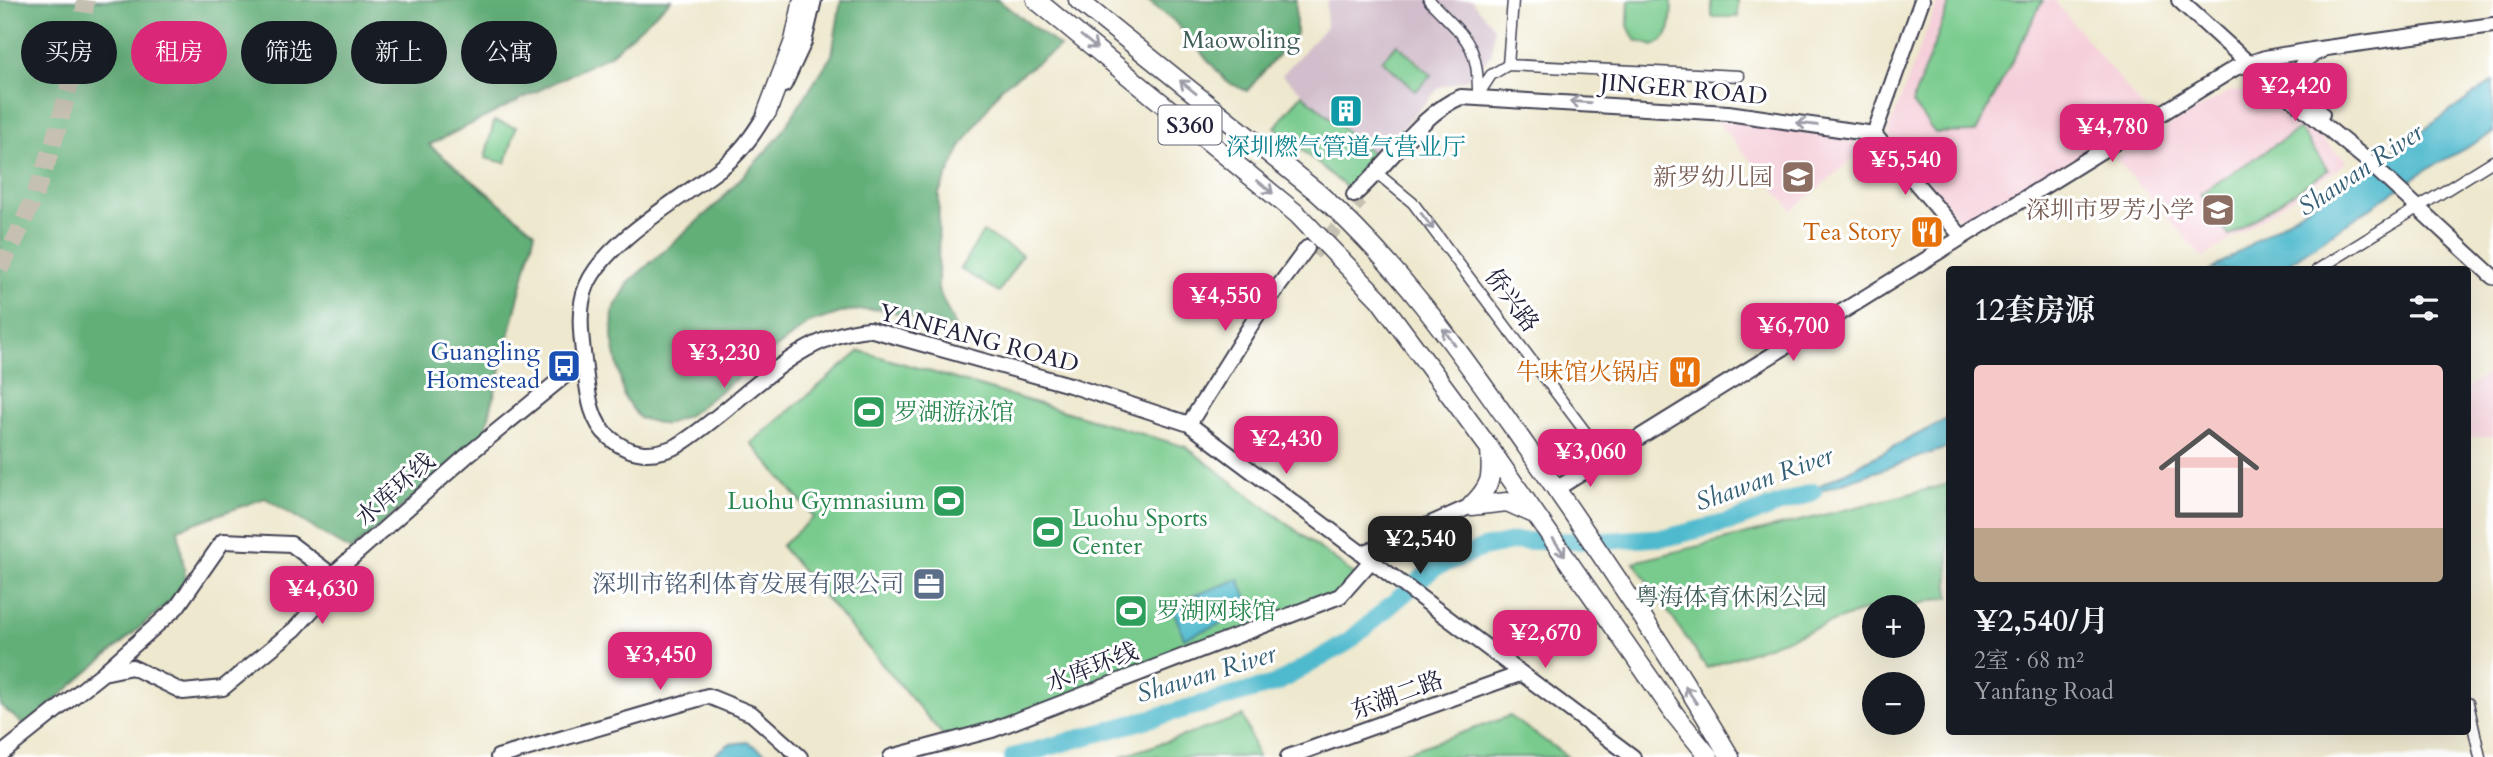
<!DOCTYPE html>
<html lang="zh">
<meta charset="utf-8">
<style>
body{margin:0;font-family:Cardo,"Noto Serif SC",serif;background:#242831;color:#f1f3f6;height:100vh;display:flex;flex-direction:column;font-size:26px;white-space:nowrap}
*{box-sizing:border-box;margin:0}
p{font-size:23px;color:#9ea1a6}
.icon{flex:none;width:38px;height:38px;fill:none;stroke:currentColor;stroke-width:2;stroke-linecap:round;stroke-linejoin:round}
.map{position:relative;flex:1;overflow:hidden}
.drawer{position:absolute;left:1946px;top:266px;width:525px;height:469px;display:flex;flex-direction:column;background:#171b24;border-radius:7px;box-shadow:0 7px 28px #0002}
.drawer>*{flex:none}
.hud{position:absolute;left:21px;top:21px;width:665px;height:63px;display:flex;gap:14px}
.controls{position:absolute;left:1862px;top:595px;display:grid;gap:14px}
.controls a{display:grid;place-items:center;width:63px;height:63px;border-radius:50%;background:#171b24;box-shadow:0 7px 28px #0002;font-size:35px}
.price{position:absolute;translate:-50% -60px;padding:0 16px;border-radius:14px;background:#db2777;color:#fff;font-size:23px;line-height:46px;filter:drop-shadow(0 2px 4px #0008)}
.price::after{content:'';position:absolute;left:50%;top:42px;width:21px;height:16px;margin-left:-10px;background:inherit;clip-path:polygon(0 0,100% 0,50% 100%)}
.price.current{background:#222;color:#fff}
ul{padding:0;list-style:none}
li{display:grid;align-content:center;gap:14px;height:371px;padding:0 28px}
li span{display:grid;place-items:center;height:217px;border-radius:7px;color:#555}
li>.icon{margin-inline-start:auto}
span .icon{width:126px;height:126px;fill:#fffc;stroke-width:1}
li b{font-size:30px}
h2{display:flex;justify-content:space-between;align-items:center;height:84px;padding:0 28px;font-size:30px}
.tag{padding:0 24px;border-radius:32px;background:#171b24;box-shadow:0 7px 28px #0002;font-size:24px;line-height:63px}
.tag.current{background:#db2777;color:#fff}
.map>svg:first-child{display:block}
.built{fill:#f5cfda}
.industrial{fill:#d1bdcb}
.green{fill:#78cb8d;stroke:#4d7664;stroke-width:2}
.forest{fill:#62af78;stroke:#42685a;stroke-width:2}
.water{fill:#50bacd;stroke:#396e84;stroke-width:2}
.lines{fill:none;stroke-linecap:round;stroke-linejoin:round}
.river{stroke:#50bacd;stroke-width:18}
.secondary-tunnel{stroke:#c5c0b1;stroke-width:14;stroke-dasharray:14 7;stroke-linecap:butt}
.highway-tunnel{stroke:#c5c0b1;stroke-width:18;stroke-dasharray:18 9;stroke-linecap:butt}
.street-casing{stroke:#414051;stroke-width:13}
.secondary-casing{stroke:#414051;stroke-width:18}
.highway-casing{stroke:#414051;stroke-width:21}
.street{stroke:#fff;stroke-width:10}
.secondary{stroke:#fff;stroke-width:14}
.highway{stroke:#fff;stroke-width:18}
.oneway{stroke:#9c9ca7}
.labels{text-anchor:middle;stroke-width:6;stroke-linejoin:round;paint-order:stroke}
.shield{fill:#fff;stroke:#646476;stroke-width:2}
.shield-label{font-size:23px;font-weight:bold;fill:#22223b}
.park-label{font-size:24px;fill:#405d58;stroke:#fff}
.street-label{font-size:24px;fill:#22223b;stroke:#fff}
.culture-label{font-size:24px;fill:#0d838f;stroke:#fff}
.education-label{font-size:24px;fill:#785e54;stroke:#fff;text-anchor:end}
.food-label{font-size:24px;fill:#c56008;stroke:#fff;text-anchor:end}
.transit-label{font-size:24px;fill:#164399;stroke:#fff;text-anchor:end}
.leisure-label{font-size:24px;fill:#27864d;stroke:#fff;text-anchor:start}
.service-label{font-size:24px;fill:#4e5e75;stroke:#fff;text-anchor:end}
.water-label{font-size:26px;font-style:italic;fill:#345f75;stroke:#fff}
</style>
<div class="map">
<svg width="2493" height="757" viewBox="0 0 2493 757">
<rect width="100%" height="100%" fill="#fff"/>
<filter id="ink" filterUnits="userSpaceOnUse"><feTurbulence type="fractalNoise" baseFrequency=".0143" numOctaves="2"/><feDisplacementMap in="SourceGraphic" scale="14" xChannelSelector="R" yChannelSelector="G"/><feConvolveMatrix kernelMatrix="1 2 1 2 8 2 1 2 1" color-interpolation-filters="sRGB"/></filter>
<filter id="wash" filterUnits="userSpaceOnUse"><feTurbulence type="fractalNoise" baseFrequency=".00686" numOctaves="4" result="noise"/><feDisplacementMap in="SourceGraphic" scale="28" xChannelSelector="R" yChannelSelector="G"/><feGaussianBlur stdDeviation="1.57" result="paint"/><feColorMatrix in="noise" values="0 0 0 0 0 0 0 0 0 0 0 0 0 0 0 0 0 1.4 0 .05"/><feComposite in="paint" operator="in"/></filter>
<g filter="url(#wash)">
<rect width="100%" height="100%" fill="#eee8ce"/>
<!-- built -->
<path class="built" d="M1938,0H2054L2147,113L1966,227L1891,140L1888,132Z
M2262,86L2348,162L2203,258L2114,157L2228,92Z
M1715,119L1872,143L1792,210Z
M2493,369V437H2468V387Z"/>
<!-- industrial -->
<path class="industrial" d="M1327,0H1471L1494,27L1492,54L1468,79L1440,87L1376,156L1282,75L1326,27Z"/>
<!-- green -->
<path class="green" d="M1629,0H1672C1671,19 1674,38 1653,46L1635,40L1628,26Z
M1712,0H1738V17H1712Z
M1951,0H2043L1976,132L1935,133L1912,103Z
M1397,44L1431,75L1416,91L1382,60Z
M1302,94L1381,160L1353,193L1275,127Z
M494,121L516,127L506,163L485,158Z
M2299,129L2328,170L2229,236L2200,194Z
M983,232L1022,255L999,292L960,269Z
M860,351L1186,447L1360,579L1342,600L948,741L781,546L814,517L751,443Z
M1949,484V597L1905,607L1892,603L1874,607L1707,668L1634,562Z
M1243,716L1258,757H1120Z
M1510,716L1568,757H1392Z"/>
<!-- forest -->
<path class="forest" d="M0,0H671L610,55L429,145L535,232L484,436L351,551L265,498L178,529L187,587L25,726L0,705Z
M841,0H998L1060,47L1002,87L962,145L939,193L938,289L956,329L883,309L847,311L809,323L689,415L665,425L639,418L624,397L612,338L613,310L630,281L718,203L778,138L832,55Z
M1147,0H1296V34L1247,91L1227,82L1173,20Z"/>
<!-- water -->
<path class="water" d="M2493,81V133L2426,170L2280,269L2211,270L2411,139Z
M1949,418V447L1792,500Z
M1239,579L1252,612L1184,638L1171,604Z
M748,742L772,757H711L729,744Z"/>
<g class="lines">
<!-- river -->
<path class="river" d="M1013,757L1277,683L1348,642L1434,568L1483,548L1517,541H1604L1669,537L1733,521L1813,492"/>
</g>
</g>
<g filter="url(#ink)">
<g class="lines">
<!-- secondary-tunnel -->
<path class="secondary-tunnel" d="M1313,254L1361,200"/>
<!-- highway-tunnel -->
<path class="highway-tunnel" d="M0,268C44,191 73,88 86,0"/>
<defs>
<path id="street" d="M1429,0C1463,37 1479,41 1478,95
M1508,65L1513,0
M1478,95L1491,75L1508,65L1739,76
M1378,174L1413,203L1605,458
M2317,270L2493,161
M2468,703L2480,757"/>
<path id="secondary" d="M2179,0L2247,62L2363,157L2493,277
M2321,51C2282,66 2304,93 2322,114
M784,85L804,42L814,0
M771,106C758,127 746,147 726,164C686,196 607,239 587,285C576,310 582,342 585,369C588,393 590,421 609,437C630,456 652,457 677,446C740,407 792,335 869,329L1070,385L1189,424L1633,757
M1874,134L1922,0
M1874,134L1962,237
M1354,195C1386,167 1424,111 1461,97L1728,113L1874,134
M1189,424L1256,317L1307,248
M1556,489L2235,68L2265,58L2312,50L2493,25
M1362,554L1471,506
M104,672L177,607L223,541L291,544L332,575
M0,755L103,673L132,667L183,692L223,688L295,629L322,599L332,575L470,453L584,360
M498,757L708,696L752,714L800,757
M891,757L992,730L1340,596L1371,561
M1288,757L1520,674"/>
<path id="highway" d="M1036,0L1297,214L1379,299L1490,449L1676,716L1709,757
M1078,0L1317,192C1401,266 1462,355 1526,446C1597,547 1667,650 1730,757
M767,112L794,41L803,0
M1471,506L1507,502L1534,514
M1471,506C1492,485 1492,478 1490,449"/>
</defs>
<!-- street casing -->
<use href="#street" class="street-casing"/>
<!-- secondary casing -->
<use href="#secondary" class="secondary-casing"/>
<!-- highway casing -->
<use href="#highway" class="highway-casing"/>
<!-- street -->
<use href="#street" class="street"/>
<!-- secondary -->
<use href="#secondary" class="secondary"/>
<!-- highway -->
<use href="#highway" class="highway"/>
</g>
<!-- one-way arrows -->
<defs><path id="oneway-shaft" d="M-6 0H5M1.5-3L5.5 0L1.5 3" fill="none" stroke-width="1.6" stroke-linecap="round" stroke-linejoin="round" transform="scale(1.75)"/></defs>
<g class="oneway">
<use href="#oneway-shaft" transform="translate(1089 42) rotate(39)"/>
<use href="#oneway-shaft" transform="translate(1188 87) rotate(-141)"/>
<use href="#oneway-shaft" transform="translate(1580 102) rotate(-176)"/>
<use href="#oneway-shaft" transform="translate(1807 124) rotate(-172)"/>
<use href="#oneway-shaft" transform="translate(1265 187) rotate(40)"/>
<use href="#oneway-shaft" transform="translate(1427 221) rotate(53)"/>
<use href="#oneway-shaft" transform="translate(1449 337) rotate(-126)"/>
<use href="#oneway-shaft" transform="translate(1559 547) rotate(55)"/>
<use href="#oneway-shaft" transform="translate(1691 695) rotate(-124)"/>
</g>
</g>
<!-- icons -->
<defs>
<symbol id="building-square" viewBox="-11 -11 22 22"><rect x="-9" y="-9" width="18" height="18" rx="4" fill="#0f9aa8" stroke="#fff"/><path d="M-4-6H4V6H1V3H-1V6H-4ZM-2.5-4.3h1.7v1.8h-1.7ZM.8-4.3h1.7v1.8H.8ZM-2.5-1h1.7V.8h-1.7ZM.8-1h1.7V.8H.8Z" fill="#fff"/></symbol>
<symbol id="school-square" viewBox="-11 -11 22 22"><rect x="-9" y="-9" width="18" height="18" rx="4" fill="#8d6e63" stroke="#fff"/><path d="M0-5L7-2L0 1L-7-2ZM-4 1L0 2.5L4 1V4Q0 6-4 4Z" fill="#fff"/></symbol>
<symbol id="restaurant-square" viewBox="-11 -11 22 22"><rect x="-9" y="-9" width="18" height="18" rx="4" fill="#e8710a" stroke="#fff"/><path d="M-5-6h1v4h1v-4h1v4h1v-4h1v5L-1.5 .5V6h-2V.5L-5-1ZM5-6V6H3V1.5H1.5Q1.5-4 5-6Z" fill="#fff"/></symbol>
<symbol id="bus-square" viewBox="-11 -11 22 22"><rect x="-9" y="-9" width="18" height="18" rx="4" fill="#1a4fb4" stroke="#fff"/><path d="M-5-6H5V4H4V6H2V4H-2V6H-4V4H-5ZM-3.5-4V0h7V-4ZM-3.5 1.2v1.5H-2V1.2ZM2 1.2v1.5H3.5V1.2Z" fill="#fff"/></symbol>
<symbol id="stadium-square" viewBox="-11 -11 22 22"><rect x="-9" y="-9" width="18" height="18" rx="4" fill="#2e9e5b" stroke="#fff"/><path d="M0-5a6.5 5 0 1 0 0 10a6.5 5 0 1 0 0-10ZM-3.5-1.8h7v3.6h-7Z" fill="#fff"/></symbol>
<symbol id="office-square" viewBox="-11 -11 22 22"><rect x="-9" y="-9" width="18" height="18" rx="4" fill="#5c6f8a" stroke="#fff"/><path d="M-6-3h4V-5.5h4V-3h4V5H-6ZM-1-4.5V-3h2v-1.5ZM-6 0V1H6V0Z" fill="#fff"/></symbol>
</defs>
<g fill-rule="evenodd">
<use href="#building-square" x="1327" y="92" width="38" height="38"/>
<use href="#school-square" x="1779" y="158" width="38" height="38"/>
<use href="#school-square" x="2199" y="191" width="38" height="38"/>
<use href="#restaurant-square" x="1908" y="213" width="38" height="38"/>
<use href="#bus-square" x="545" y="347" width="38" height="38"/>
<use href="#restaurant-square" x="1666" y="353" width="38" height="38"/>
<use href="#stadium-square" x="850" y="393" width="38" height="38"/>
<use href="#stadium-square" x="930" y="482" width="38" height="38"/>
<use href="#stadium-square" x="1029" y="513" width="38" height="38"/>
<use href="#office-square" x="910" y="565" width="38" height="38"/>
<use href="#stadium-square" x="1112" y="592" width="38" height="38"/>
</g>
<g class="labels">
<!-- shield labels -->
<rect class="shield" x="1158.5" y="105.5" width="63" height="39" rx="5"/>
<g class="shield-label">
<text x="1190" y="133">S360</text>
</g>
<!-- park labels -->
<g class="park-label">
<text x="1241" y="48">Maowoling</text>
<text x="1731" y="605">粤海体育休闲公园</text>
</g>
<!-- street labels -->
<g class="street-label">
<text transform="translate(1684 89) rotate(5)" y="8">JINGER ROAD</text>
<text transform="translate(1512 300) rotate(53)" y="8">侨兴路</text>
<text transform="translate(979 338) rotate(15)" y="8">YANFANG ROAD</text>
<text transform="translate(395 489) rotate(-42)" y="8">水库环线</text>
<text transform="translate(1092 667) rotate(-21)" y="8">水库环线</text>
<text transform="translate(1397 695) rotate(-20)" y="8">东湖二路</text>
</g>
<!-- culture labels -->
<g class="culture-label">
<text x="1346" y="155">深圳燃气管道气营业厅</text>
</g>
<!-- education labels -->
<g class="education-label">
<text x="1773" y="185">新罗幼儿园</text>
<text x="2194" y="218">深圳市罗芳小学</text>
</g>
<!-- food labels -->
<g class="food-label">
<text x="1902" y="240">Tea Story</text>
<text x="1660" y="380">牛味馆火锅店</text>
</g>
<!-- transit labels -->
<g class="transit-label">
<text x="540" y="360">Guangling<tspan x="540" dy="28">Homestead</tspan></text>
</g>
<!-- leisure labels -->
<g class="leisure-label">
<text x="894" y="420">罗湖游泳馆</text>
<text x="925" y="509" text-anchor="end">Luohu Gymnasium</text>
<text x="1072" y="526">Luohu Sports<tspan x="1072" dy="28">Center</tspan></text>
<text x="1156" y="619">罗湖网球馆</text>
</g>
<!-- service labels -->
<g class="service-label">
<text x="904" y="592">深圳市铭利体育发展有限公司</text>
</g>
<!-- water labels -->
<g class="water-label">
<text transform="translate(2360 169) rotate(-34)" y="9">Shawan River</text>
<text transform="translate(1764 478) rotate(-20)" y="9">Shawan River</text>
<text transform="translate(1206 673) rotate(-17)" y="9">Shawan River</text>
</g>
</g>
</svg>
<div class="controls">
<a>+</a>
<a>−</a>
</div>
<b class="price" style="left:2295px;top:123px">¥2,420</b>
<b class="price" style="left:2112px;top:164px">¥4,780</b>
<b class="price" style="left:1905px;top:197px">¥5,540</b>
<b class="price" style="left:1225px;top:333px">¥4,550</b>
<b class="price" style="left:1793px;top:363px">¥6,700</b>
<b class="price" style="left:724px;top:390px">¥3,230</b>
<b class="price" style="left:1286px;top:476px">¥2,430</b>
<b class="price" style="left:1590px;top:489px">¥3,060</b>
<b class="price current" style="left:1420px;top:576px">¥2,540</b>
<b class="price" style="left:322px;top:626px">¥4,630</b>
<b class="price" style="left:1545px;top:670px">¥2,670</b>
<b class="price" style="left:660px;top:692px">¥3,450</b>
<div class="hud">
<a class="tag">买房</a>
<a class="tag current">租房</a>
<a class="tag">筛选</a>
<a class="tag">新上</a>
<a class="tag">公寓</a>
</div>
<section class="drawer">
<h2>12套房源<svg class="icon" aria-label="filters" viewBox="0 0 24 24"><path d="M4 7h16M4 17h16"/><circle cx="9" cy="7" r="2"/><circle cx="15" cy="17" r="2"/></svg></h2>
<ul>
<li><span style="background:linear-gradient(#f6c9c9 75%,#b9a48a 0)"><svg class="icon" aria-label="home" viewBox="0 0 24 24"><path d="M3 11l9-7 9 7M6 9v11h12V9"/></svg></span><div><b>¥2,540/月</b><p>2室 · 68 m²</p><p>Yanfang Road</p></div></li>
</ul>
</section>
</div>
